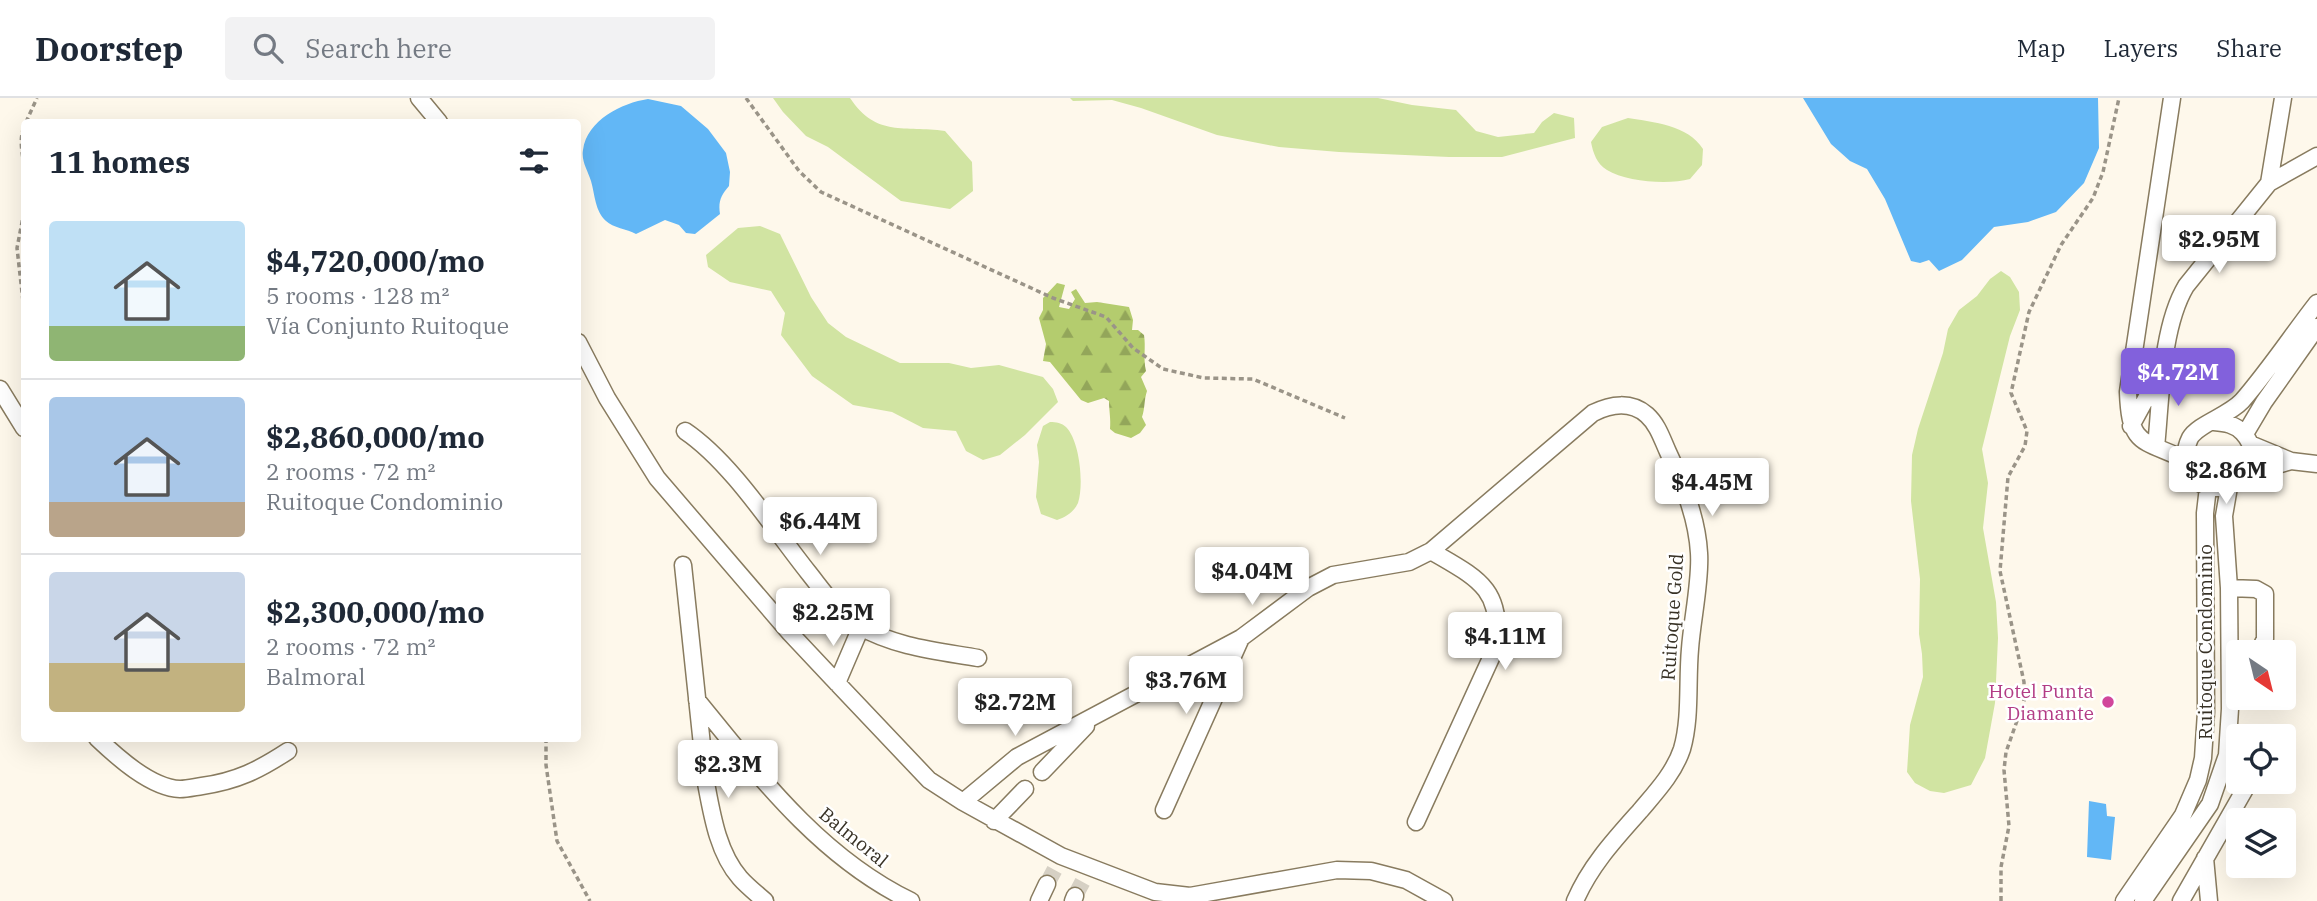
<!DOCTYPE html>
<meta charset="utf-8">
<style>
body{margin:0;font-family:"IBM Plex Serif",serif;background:#f2f2f3;color:#1f2937;height:100vh;display:flex;flex-direction:column;font-size:26px;white-space:nowrap}
*{box-sizing:border-box;margin:0}
p{font-size:23px;color:#747a83}
.icon{flex:none;width:38px;height:38px;fill:none;stroke:currentColor;stroke-width:2;stroke-linecap:round;stroke-linejoin:round}
.map{position:relative;flex:1;overflow:hidden}
.side{position:absolute;left:21px;top:21px;width:560px;height:623px;display:flex;flex-direction:column;background:#fff;border-radius:7px;box-shadow:0 7px 28px #0002}
.side>*{flex:none}
.needle{width:46px;rotate:145deg}
.tools{position:absolute;left:2226px;top:542px;display:grid;gap:14px}
.tools a{display:grid;place-items:center;width:70px;height:70px;border-radius:7px;background:#fff;box-shadow:0 7px 28px #0002;font-size:35px}
.price{position:absolute;translate:-50% -60px;padding:0 16px;border-radius:7px;background:#fff;color:#222;font-size:23px;line-height:46px;filter:drop-shadow(0 2px 4px #0008)}
.price::after{content:'';position:absolute;left:50%;top:42px;width:21px;height:16px;margin-left:-10px;background:inherit;clip-path:polygon(0 0,100% 0,50% 100%)}
.price.current{background:#8261dc;color:#fff}
ul{padding:0;list-style:none}
li{display:flex;align-items:center;gap:21px;height:175px;padding:0 28px}
li+li{border-top:2px solid #e0e1e3}
li span{display:grid;place-items:center;flex:none;width:196px;height:140px;border-radius:7px;color:#555}
li>.icon{margin-inline-start:auto}
span .icon{width:84px;height:84px;fill:#fffc;stroke-width:1}
li b{font-size:30px}
h2{display:flex;justify-content:space-between;align-items:center;height:84px;padding:0 28px;font-size:30px}
header{display:flex;align-items:center;gap:42px;box-sizing:border-box;height:98px;padding:0 35px;background:#fff;border-bottom:2px solid #e0e1e3}
header strong{font-size:33px}
nav{display:flex;gap:38px;margin-inline-start:auto;font-size:24px}
.search{width:490px;height:63px;background:#f2f2f3;display:flex;align-items:center;gap:18px;box-sizing:border-box;padding:0 24px;border-radius:7px;color:#747a83;font-size:26px}
.map>svg:first-child{display:block}
.green{fill:#d1e4a2}
.forest{fill:url(#forest-firs)}
.water{fill:#62b7f6}
.lines{fill:none;stroke-linecap:round;stroke-linejoin:round}
.street-tunnel{stroke:#d6d0c4;stroke-width:16;stroke-dasharray:16 8;stroke-linecap:butt}
.street-casing{stroke:#887b5f;stroke-width:19}
.path{stroke:#9a9488;stroke-width:3.5;stroke-dasharray:5 3.5;stroke-linecap:butt}
.street{stroke:#fff;stroke-width:16}
.hotel-dot{fill:#d1479c;stroke:#fff;stroke-width:2.5}
.labels{text-anchor:middle;stroke-width:5;stroke-linejoin:round;paint-order:stroke}
.street-label{font-size:19px;fill:#383226;stroke:#fff}
.hotel-label{font-size:19px;fill:#b23c85;stroke:#fff;text-anchor:end}
</style>
<header>
<strong>Doorstep</strong>
<div class="search"><svg class="icon" aria-label="search" viewBox="0 0 24 24"><circle cx="10" cy="10" r="6"/><path d="M15 15l6 6"/></svg>Search here</div>
<nav><a>Map</a><a>Layers</a><a>Share</a></nav>
</header>
<div class="map">
<svg width="2317" height="803" viewBox="0 0 2317 803">
<defs>
<pattern id="forest-firs" width="22" height="20" patternUnits="userSpaceOnUse" patternTransform="scale(1.75)"><rect width="22" height="20" fill="#b4cc6e"/><path d="M5 1l3.5 6h-7zM16 11l3.5 6h-7z" fill="#93a65a"/></pattern>
</defs>
<rect width="100%" height="100%" fill="#fef8eb"/>
<!-- green -->
<path class="green" d="M773,0H850C877,40 904,27 945,33L972,64L973,93L950,111L901,103L828,49L806,38L783,14Z
M1070,0H1378L1412,7L1456,12L1476,33L1498,39L1534,35L1542,24L1554,15L1574,20L1575,40L1502,59H1449L1339,54L1279,49L1217,37L1141,10L1112,2L1073,3Z
M1628,20C1653,24 1688,27 1703,51L1702,67L1690,81C1669,87 1626,84 1607,72C1597,66 1593,55 1591,44L1602,29Z
M760,128L780,136L811,199L828,225L846,239L900,265H949L971,270L999,267L1043,279L1053,291L1058,304L1025,337L1000,357L983,362L966,353L956,333L923,330L892,314L853,307L812,278L781,237L785,215L771,193L730,184L708,169L706,157L738,130Z
M2001,173L2010,179L2019,194L2020,212L2010,238L1982,351L1988,385L1983,430L1996,504L1998,540L1995,605L1985,660L1971,687L1944,695L1930,693L1915,685L1907,674L1910,627L1923,579L1922,556L1919,536L1920,481L1911,403L1912,357L1918,331L1943,255L1948,231L1959,212L1977,198L1990,181Z
M1050,324C1056,324 1062,325 1066,329C1080,343 1084,387 1078,405C1074,414 1066,419 1057,422L1041,416L1036,399L1039,364L1037,347L1043,328Z"/>
<!-- forest -->
<path class="forest" d="M1057,185L1065,187L1059,209L1069,211L1075,201L1071,194L1076,191L1085,205L1097,204L1129,209L1133,222L1132,232H1138L1144,237C1146,249 1143,260 1146,273L1141,279L1147,293C1144,302 1145,310 1142,319L1146,327L1140,335L1131,340L1115,335L1110,331C1111,321 1109,313 1109,303L1104,300L1088,305L1081,302L1050,264L1043,263L1046,246L1039,220L1043,212V200Z"/>
<!-- water -->
<path class="water" d="M1803,0H2098L2099,50L2084,85L2056,114L2028,124L1994,129L1962,162L1939,173L1929,162L1920,165L1911,163L1885,101L1867,71L1850,63L1831,46Z
M648,1L681,8L708,31L726,55L730,74L729,88C721,97 718,104 720,116L695,136L686,135L679,127L665,122L636,136C627,131 613,130 606,123C595,113 595,97 591,83C588,73 581,63 583,52C587,22 622,5 648,1Z
M2089,703L2106,706L2107,718L2115,719L2111,762L2087,759Z"/>
<g class="lines">
<!-- street-tunnel -->
<path class="street-tunnel" d="M1047,786L1055,771
M1075,798L1083,783"/>
<defs>
<path id="street" d="M419,0L439,24
M2172,0L2128,294C2130,349 2142,341 2186,362
M2269,85L2283,0
M578,244L607,300L657,380L790,535L837,585L929,682L963,704L1061,758L1155,794L1190,798L1337,772L1371,773L1406,782L1444,803
M0,291L24,330
M2214,324C2225,325 2235,326 2243,335C2278,373 2204,419 2187,366C2185,358 2186,348 2190,340C2198,326 2228,318 2242,303C2269,272 2292,237 2317,205
M2131,328L2161,273
M685,333C731,364 773,430 808,474C824,494 837,514 859,528C895,549 938,553 978,560
M2245,336L2264,304L2317,229
M2250,346L2291,363L2317,366
M2156,349C2161,301 2161,230 2186,188L2269,85L2317,58
M2246,376L2291,363
M683,467L706,685C712,717 718,755 740,780C747,788 757,796 765,803
M2229,490L2256,491L2265,496V541L2260,551L2248,555
M837,585L861,529
M697,602C759,678 820,759 911,803
M97,640C117,659 151,690 180,691C187,691 195,689 202,688C237,683 259,672 288,653
M1042,674L1086,628
M963,704L1017,659L1241,540L1308,490L1333,477L1409,464L1431,453L1593,315C1611,306 1631,303 1647,317C1658,327 1662,341 1668,354C1683,386 1697,419 1699,455C1701,482 1692,522 1690,551C1687,584 1691,620 1682,651C1674,675 1656,694 1640,713C1615,741 1590,768 1575,803
M1164,712L1241,540
M994,723L1025,691
M1416,724L1496,549C1503,490 1477,480 1431,453
M2205,760L2209,803
M1039,803L1047,786
M1073,803L1075,798
M2124,803L2183,717L2198,682L2203,660L2206,614L2205,415L2208,389
M2143,803L2210,706L2227,657L2230,611L2229,490L2224,418L2229,389
M2181,803L2249,684"/>
</defs>
<!-- street casing -->
<use href="#street" class="street-casing"/>
<!-- path -->
<path class="path" d="M746,0L799,73L821,94L1053,200L1106,219L1133,250L1163,271L1204,280L1253,281L1345,320
M26,24L37,0
M24,29C19,41 22,54 24,67
M24,114L17,150L24,212
M546,640V667L557,743L590,803
M2001,803V769L2009,728L2004,672L2006,654L2024,603V584L2000,473L2008,379L2025,348L2027,333L2011,295L2029,214L2061,147L2093,100L2103,74L2119,0"/>
<!-- street -->
<use href="#street" class="street"/>
</g>
<!-- markers -->
<circle class="hotel-dot" cx="2108" cy="604" r="7"/>
<g class="labels">
<!-- street labels -->
<g class="street-label">
<text transform="translate(1672 519) rotate(-86)" y="7">Ruitoque Gold</text>
<text transform="translate(2205 544) rotate(-90)" y="7">Ruitoque Condominio</text>
<text transform="translate(854 739) rotate(39)" y="7">Balmoral</text>
</g>
<!-- hotel labels -->
<g class="hotel-label">
<text x="2094" y="600">Hotel Punta<tspan x="2094" dy="22">Diamante</tspan></text>
</g>
</g>
</svg>
<div class="tools">
<a><svg class="needle" viewBox="-14 -14 28 28"><path d="M0-13l5 13h-10z" fill="#e53935"/><path d="M0 13l5-13h-10z" fill="#747a83"/></svg></a>
<a><svg class="icon" aria-label="locate" viewBox="0 0 24 24"><circle cx="12" cy="12" r="6"/><path d="M12 2v4M12 18v4M2 12h4M18 12h4"/></svg></a>
<a><svg class="icon" aria-label="layers" viewBox="0 0 24 24"><path d="M12 4l9 5-9 5-9-5zM3 14l9 5 9-5"/></svg></a>
</div>
<b class="price" style="left:2219px;top:177px">$2.95M</b>
<b class="price current" style="left:2178px;top:310px">$4.72M</b>
<b class="price" style="left:2226px;top:408px">$2.86M</b>
<b class="price" style="left:1712px;top:420px">$4.45M</b>
<b class="price" style="left:820px;top:459px">$6.44M</b>
<b class="price" style="left:1252px;top:509px">$4.04M</b>
<b class="price" style="left:833px;top:550px">$2.25M</b>
<b class="price" style="left:1505px;top:574px">$4.11M</b>
<b class="price" style="left:1186px;top:618px">$3.76M</b>
<b class="price" style="left:1015px;top:640px">$2.72M</b>
<b class="price" style="left:728px;top:702px">$2.3M</b>
<section class="side">
<h2>11 homes<svg class="icon" aria-label="filters" viewBox="0 0 24 24"><path d="M4 7h16M4 17h16"/><circle cx="9" cy="7" r="2"/><circle cx="15" cy="17" r="2"/></svg></h2>
<ul>
<li><span style="background:linear-gradient(#bfe0f5 75%,#8fb573 0)"><svg class="icon" aria-label="home" viewBox="0 0 24 24"><path d="M3 11l9-7 9 7M6 9v11h12V9"/></svg></span><div><b>$4,720,000/mo</b><p>5 rooms · 128 m²</p><p>Vía Conjunto Ruitoque</p></div></li>
<li><span style="background:linear-gradient(#a9c7e8 75%,#b9a48a 0)"><svg class="icon" aria-label="home" viewBox="0 0 24 24"><path d="M3 11l9-7 9 7M6 9v11h12V9"/></svg></span><div><b>$2,860,000/mo</b><p>2 rooms · 72 m²</p><p>Ruitoque Condominio</p></div></li>
<li><span style="background:linear-gradient(#c9d6e8 65%,#c2b280 0)"><svg class="icon" aria-label="home" viewBox="0 0 24 24"><path d="M3 11l9-7 9 7M6 9v11h12V9"/></svg></span><div><b>$2,300,000/mo</b><p>2 rooms · 72 m²</p><p>Balmoral</p></div></li>
</ul>
</section>
</div>
